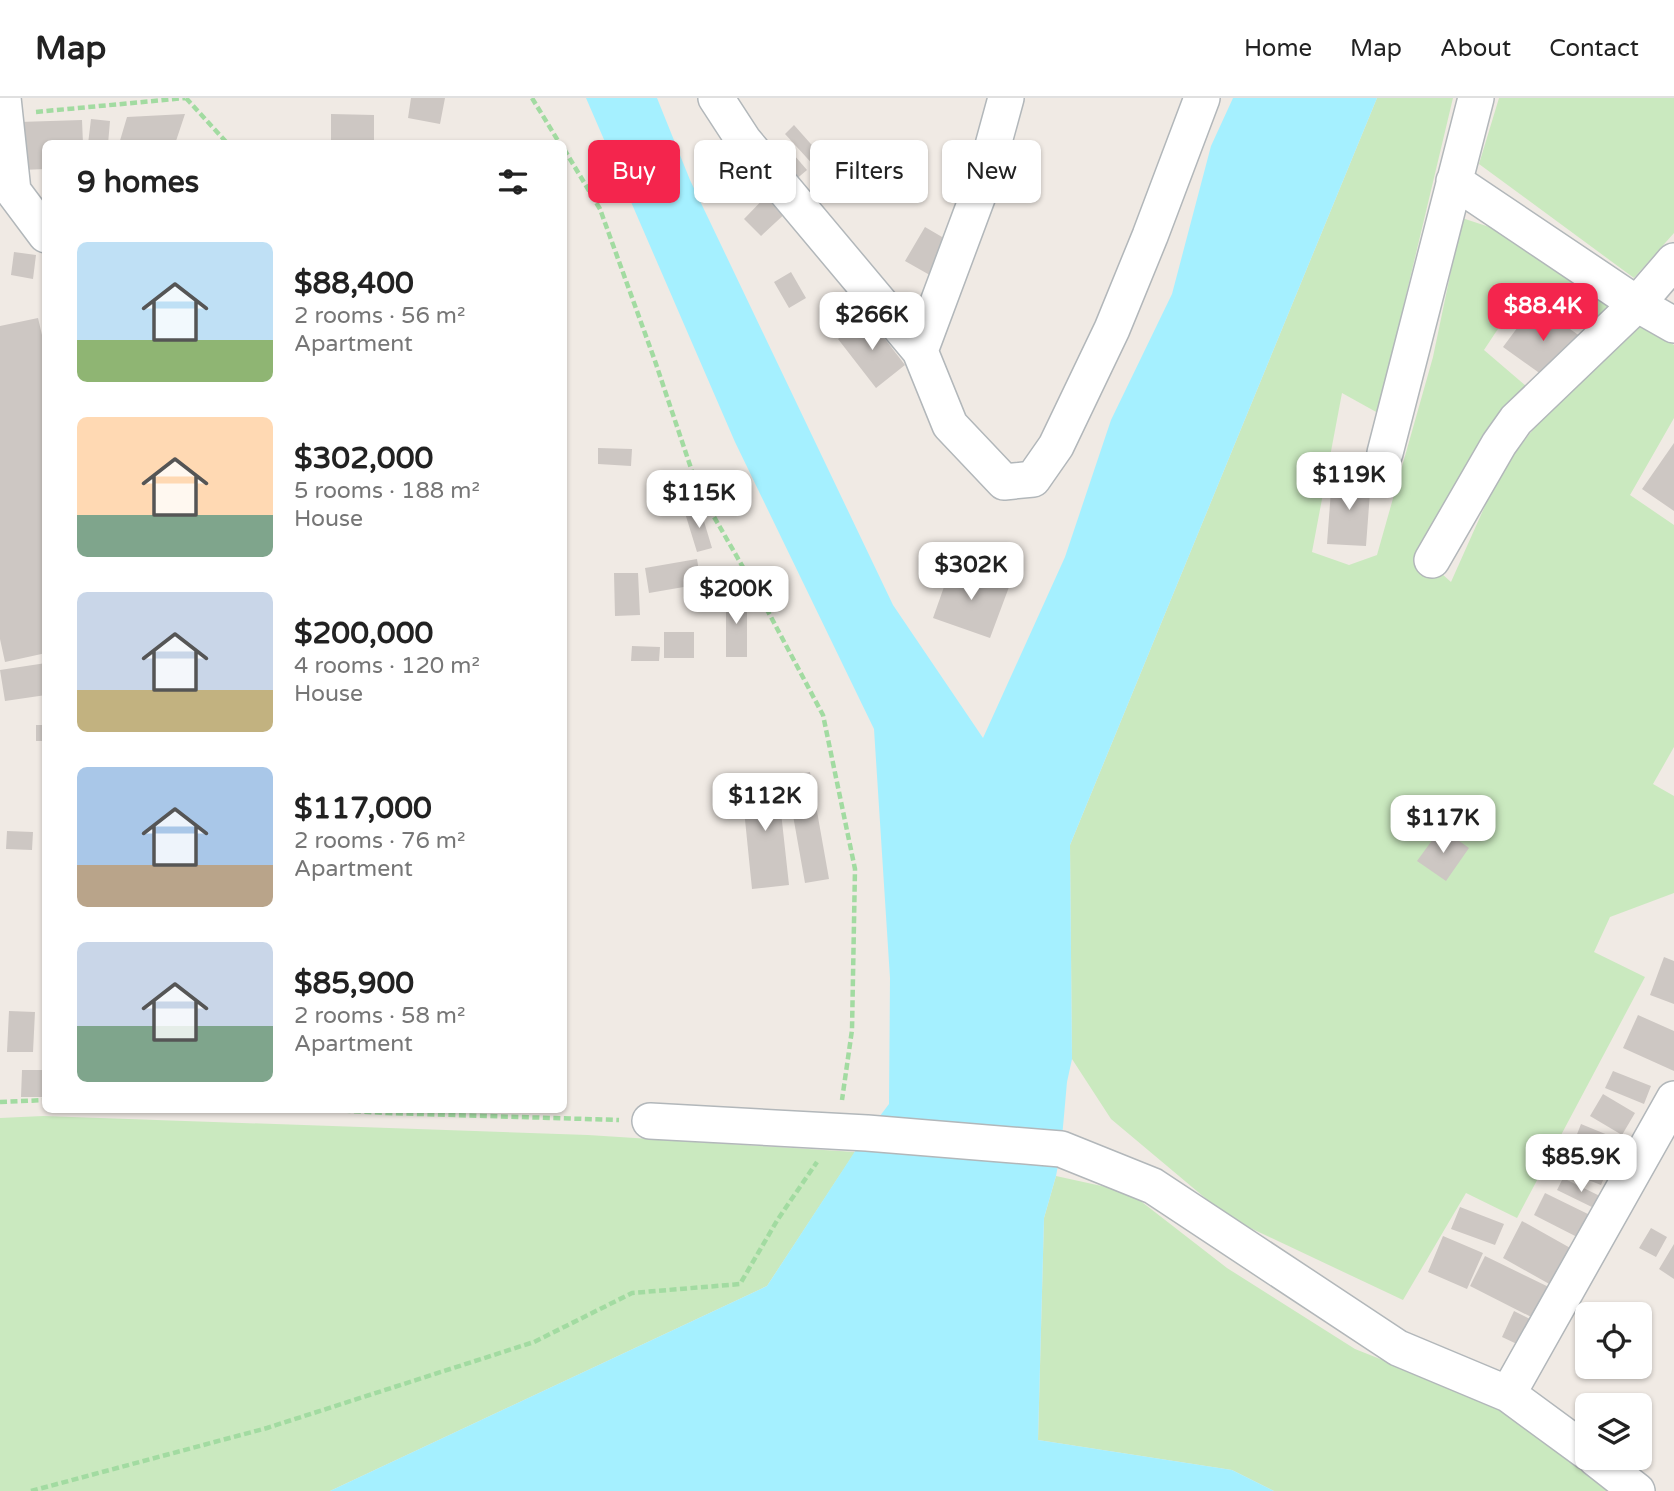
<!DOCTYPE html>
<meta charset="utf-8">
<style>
body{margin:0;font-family:"Varela Round",sans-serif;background:#f6f6f6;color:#222;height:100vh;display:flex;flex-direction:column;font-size:26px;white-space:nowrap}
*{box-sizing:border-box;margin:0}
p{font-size:23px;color:#767676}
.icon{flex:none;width:38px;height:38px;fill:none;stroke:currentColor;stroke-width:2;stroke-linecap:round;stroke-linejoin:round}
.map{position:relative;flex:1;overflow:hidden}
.panel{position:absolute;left:42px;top:42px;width:525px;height:973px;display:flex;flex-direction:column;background:#fff;border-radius:10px;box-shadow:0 2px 5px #0004}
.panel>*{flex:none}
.top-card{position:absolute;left:588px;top:42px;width:665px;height:63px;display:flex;gap:14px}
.fabs{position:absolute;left:1575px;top:1204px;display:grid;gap:14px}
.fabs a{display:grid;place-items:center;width:77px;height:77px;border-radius:10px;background:#fff;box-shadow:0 2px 5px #0004;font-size:35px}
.price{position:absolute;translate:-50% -60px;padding:0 16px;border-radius:14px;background:#fff;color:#222;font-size:23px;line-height:46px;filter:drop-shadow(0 2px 4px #0008)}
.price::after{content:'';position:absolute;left:50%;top:42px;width:21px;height:16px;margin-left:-10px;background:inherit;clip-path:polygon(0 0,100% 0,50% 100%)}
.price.selected{background:#f4254d;color:#fff}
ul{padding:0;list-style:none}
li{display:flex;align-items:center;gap:21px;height:175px;padding:0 35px}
li span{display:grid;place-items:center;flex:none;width:196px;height:140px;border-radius:10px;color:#555}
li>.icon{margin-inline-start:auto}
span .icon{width:84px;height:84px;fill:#fffc;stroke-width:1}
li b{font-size:30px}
h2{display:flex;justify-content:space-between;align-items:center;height:84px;padding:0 35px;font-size:30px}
.pill{padding:0 24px;border-radius:10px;background:#fff;box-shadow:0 2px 5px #0004;font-size:24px;line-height:63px}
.pill.selected{background:#f4254d;color:#fff}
header{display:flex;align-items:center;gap:42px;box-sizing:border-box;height:98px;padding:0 35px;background:#fff;border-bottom:2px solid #e0e0e0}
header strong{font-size:33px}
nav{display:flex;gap:38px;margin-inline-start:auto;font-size:24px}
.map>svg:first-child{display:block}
.green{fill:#cae9bf}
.water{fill:#a5f0ff}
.building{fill:#cdc7c3}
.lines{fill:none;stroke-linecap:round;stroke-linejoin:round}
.street-casing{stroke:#b2b7ba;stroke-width:38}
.path{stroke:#a2dba1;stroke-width:4.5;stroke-dasharray:7 3.5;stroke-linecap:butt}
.street{stroke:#fff;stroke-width:35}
</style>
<header>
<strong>Map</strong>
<nav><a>Home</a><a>Map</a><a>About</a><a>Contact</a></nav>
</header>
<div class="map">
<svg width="1674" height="1393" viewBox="0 0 1674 1393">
<rect width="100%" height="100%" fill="#f0eae4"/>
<!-- green -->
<path class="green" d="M1377,0H1453L1378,315L1342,295L1312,454L1349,467L1377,457L1433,259L1462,120L1520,139L1616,206L1596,227L1525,190L1484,252L1526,288L1422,458L1451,484L1501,372L1570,285L1639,225L1674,247V320L1630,397L1674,427V649L1653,686L1674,698V795L1610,819L1594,854L1645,879L1517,1120L1466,1095L1403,1202L1229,1120L1111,1021L1072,961L1070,747Z
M1499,0H1674V135L1634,180L1479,66Z
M43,1018L588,1037L855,1054L767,1188L330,1393H0V1020Z
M1056,1078L1129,1094L1227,1170L1355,1251L1503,1310L1614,1393H1274L1232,1372L1038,1342L1044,1120Z"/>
<!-- water -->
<path class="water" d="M586,0H657L690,82L893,507L983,640L1065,459L1111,322L1172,196L1211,48L1233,0H1377L1070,747L1072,961L1067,984L1061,1051L1056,1078L1044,1120L1038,1342L1232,1372L1274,1393H330L767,1188L867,1035L889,1006L890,880L874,631L735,344Z"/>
<!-- building -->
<path class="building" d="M411,0H445L440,26L408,20Z
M185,16L175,46H119L127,19Z
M331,16L374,17V46H331Z
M91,21L110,23L108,46H88Z
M82,22L83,46H46V71L21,72L19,24Z
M794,27L826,63L817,71L785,36Z
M781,42L807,72L794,83L768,54Z
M771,93L789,112L761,138L744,121Z
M925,129L954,146L935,180L905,163Z
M14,154L36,157L33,181L11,177Z
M791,174L806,200L789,210L774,184Z
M1535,206L1584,241L1552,284L1503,249Z
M868,219L905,267L876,290L838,241Z
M38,220L46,254V555L5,564L0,541V228Z
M1674,345V413L1642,391Z
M598,350L632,351L631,368L598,366Z
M1332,379L1371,381L1366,448L1327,446Z
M700,410L712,450L697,454L685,415Z
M697,461L701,486L649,495L645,470Z
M951,469L1009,489L990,540L933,520Z
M614,475H638L640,517L615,518Z
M726,496H747V559H726Z
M664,534H694V560H664Z
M632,548L660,549L659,563H631Z
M46,565V597L5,603L0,572Z
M36,627H46V643H36Z
M810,674L829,781L805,785L786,678Z
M777,678L789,787L752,791L741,682Z
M1441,730L1469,750L1446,783L1417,763Z
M7,733L33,734L32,752L6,751Z
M1664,859L1674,863V906L1650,897Z
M9,913L35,914L33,954H7Z
M1638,917L1674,933V973L1623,950Z
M22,972H46V999H21Z
M1613,973L1651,988L1644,1006L1605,990Z
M1603,996L1635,1015L1622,1037L1590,1018Z
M1581,1026L1620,1042L1601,1087L1563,1072Z
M1563,1080L1604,1100L1598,1112L1557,1092Z
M1545,1095L1592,1118L1581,1141L1534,1117Z
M1460,1109L1504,1126L1495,1147L1451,1131Z
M1522,1123L1581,1156L1560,1192L1503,1160Z
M1651,1130L1667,1139L1656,1159L1639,1150Z
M1443,1138L1483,1155L1467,1191L1428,1174Z
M1674,1146V1181L1659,1171Z
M1485,1158L1559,1194L1543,1225L1470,1188Z
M1514,1213L1542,1227L1530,1252L1502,1239Z"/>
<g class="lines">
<defs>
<path id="street" d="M3,0L13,93L46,137
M716,0L744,43L920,253L950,327L1004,384L1033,381L1056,348L1112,231L1150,138L1202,0
M1454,83L1637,206L1674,227
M920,253L983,84L1006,0
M1385,355L1476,0
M1432,462L1499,346L1516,322L1637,206L1674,163
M650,1023L867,1035L1061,1051L1153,1088L1398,1250L1508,1296L1674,1001
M1508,1296L1587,1354
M1595,1360L1637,1393"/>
</defs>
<!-- street casing -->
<use href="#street" class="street-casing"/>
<!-- path -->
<path class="path" d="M186,0L228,46
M532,0L560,46
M36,14L185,0
M564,51L600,111L655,263L698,391L763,504L823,617L855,771L852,932L842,1002
M0,1004L46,1002
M333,1012L387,1015L619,1022
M31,1393L267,1330L534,1244L632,1195L740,1186L778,1121L817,1064"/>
<!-- street -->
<use href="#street" class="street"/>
</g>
</svg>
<div class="fabs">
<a><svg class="icon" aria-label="locate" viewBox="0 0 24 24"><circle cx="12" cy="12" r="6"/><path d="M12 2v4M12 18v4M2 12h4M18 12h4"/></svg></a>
<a><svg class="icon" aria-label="layers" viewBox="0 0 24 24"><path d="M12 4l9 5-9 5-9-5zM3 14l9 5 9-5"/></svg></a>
</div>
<b class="price selected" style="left:1543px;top:245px">$88.4K</b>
<b class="price" style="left:872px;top:254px">$266K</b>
<b class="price" style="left:1349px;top:414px">$119K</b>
<b class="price" style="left:699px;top:432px">$115K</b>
<b class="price" style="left:971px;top:504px">$302K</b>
<b class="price" style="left:736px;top:528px">$200K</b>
<b class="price" style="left:765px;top:735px">$112K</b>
<b class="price" style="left:1443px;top:757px">$117K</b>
<b class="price" style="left:1581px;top:1096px">$85.9K</b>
<div class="top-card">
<a class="pill selected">Buy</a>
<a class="pill">Rent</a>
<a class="pill">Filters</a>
<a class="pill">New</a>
</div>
<section class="panel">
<h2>9 homes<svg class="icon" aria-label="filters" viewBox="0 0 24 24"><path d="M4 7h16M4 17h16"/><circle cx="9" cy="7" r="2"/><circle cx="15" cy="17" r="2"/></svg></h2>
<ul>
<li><span style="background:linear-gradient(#bfe0f5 70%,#8fb573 0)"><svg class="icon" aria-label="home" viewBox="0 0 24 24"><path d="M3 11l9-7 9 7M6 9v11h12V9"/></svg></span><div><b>$88,400</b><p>2 rooms · 56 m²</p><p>Apartment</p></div></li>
<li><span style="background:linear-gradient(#ffd9b3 70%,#7fa58c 0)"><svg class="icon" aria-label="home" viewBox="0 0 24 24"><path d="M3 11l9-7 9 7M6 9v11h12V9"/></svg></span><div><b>$302,000</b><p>5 rooms · 188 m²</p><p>House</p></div></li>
<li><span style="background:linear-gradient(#c9d6e8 70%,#c2b280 0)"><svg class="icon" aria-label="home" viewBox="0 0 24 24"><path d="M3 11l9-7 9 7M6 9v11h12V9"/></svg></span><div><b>$200,000</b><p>4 rooms · 120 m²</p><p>House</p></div></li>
<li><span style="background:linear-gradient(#a9c7e8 70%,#b9a48a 0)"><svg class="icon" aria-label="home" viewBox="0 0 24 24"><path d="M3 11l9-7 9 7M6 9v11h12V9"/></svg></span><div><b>$117,000</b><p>2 rooms · 76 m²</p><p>Apartment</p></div></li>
<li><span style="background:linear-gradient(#c9d6e8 60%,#7fa58c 0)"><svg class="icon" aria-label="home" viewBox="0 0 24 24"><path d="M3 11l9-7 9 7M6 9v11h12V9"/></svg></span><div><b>$85,900</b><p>2 rooms · 58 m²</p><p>Apartment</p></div></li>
</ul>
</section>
</div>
